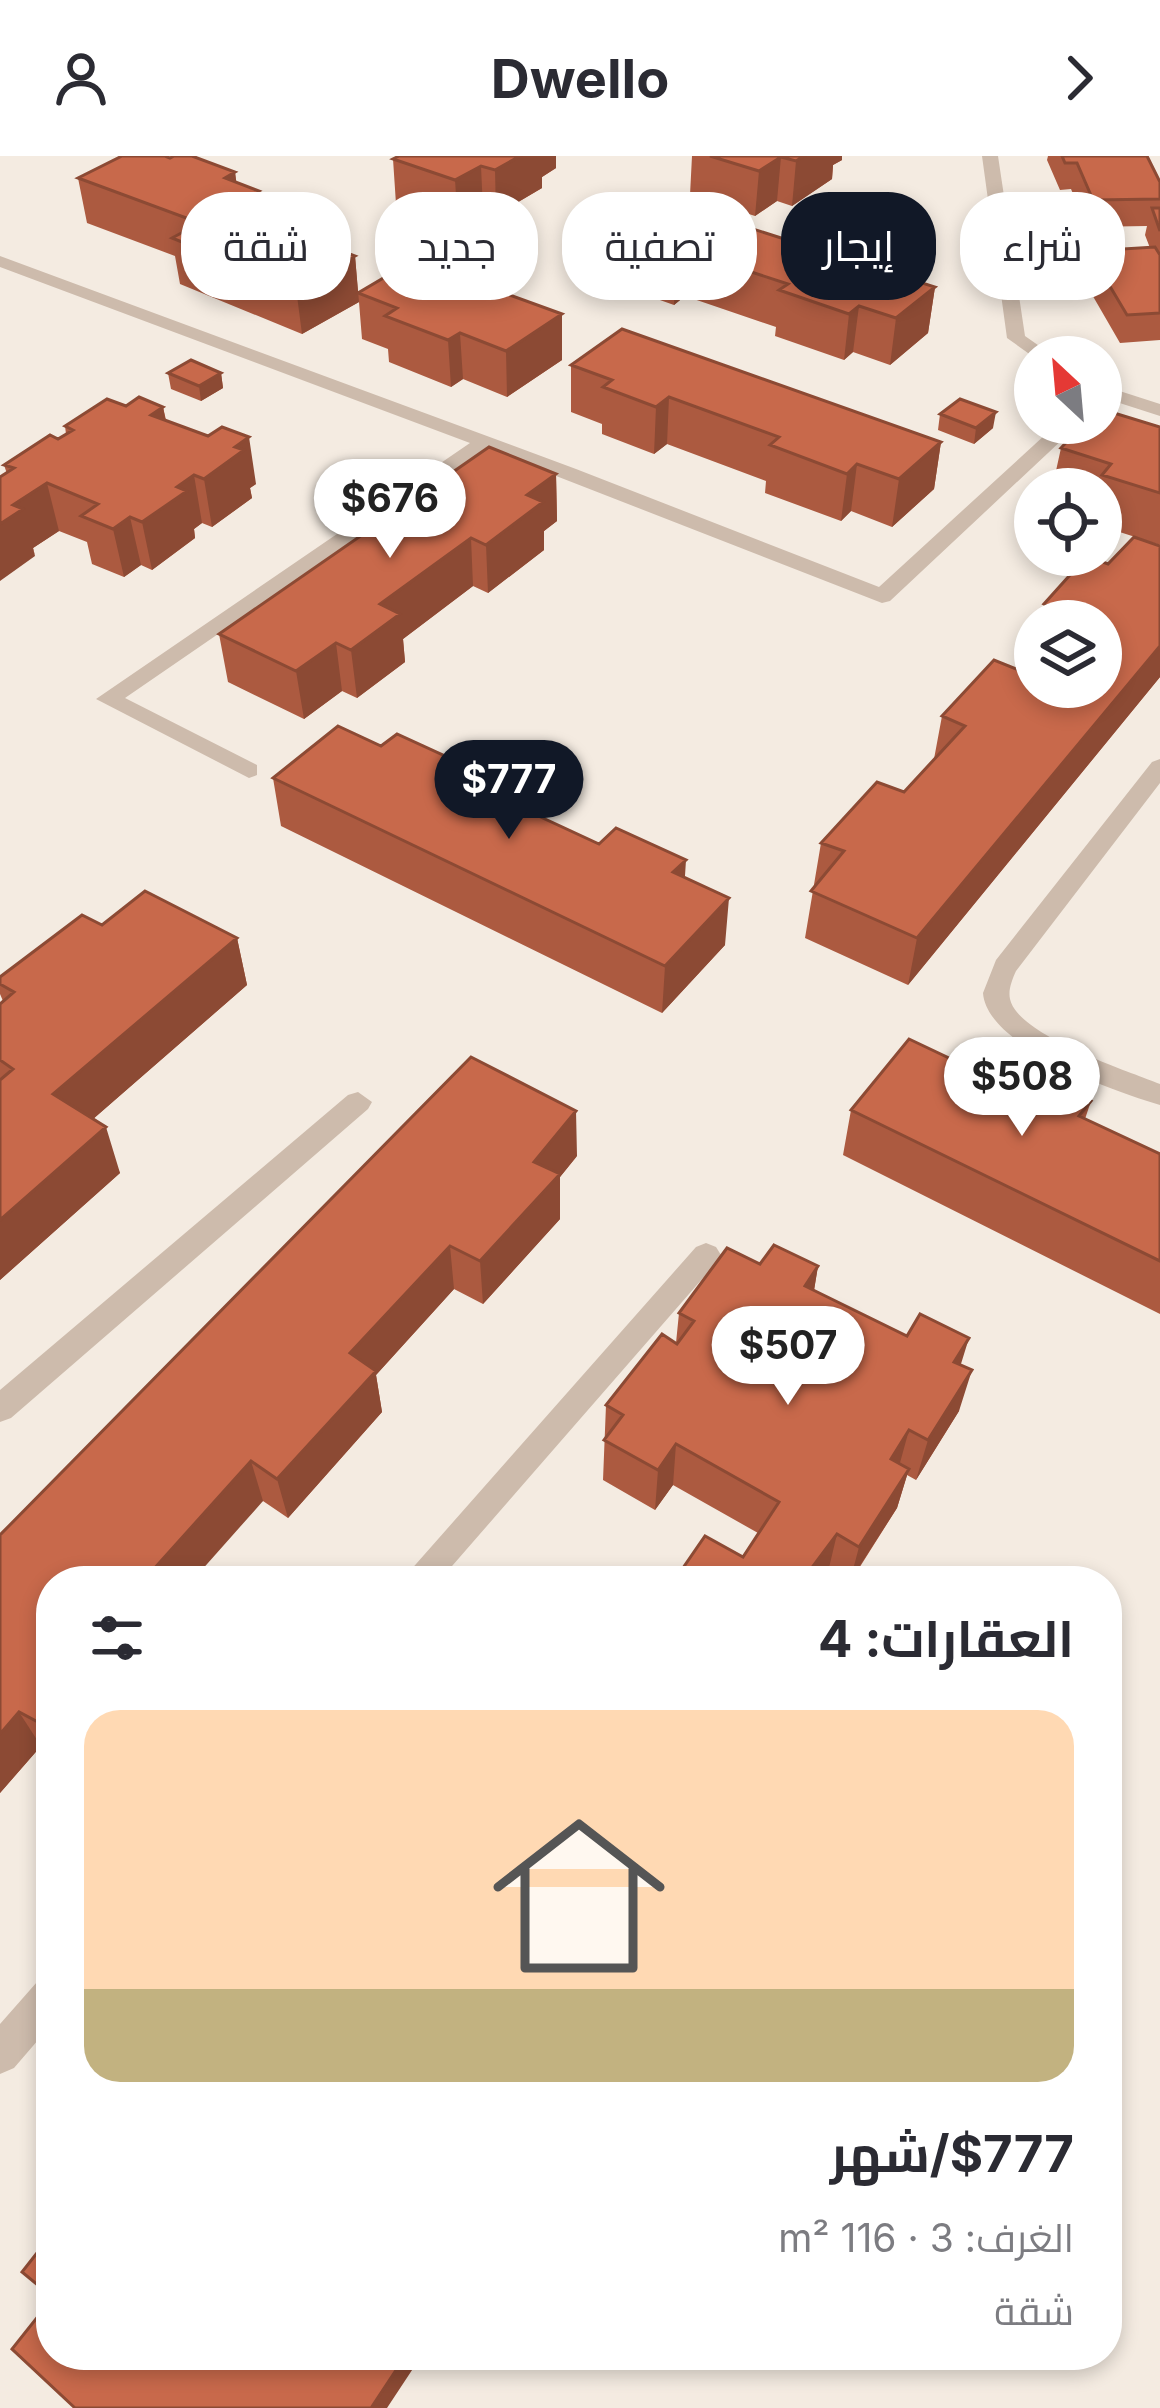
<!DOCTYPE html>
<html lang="ar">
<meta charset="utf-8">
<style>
body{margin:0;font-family:Inter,Cairo,sans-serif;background:#f7f7f7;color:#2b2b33;direction:rtl;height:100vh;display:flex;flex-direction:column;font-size:45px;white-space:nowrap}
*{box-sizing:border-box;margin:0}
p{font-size:39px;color:#7c7c81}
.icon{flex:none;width:66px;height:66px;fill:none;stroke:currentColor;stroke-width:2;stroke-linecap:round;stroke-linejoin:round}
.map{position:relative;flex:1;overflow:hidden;direction:ltr}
.side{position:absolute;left:36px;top:1410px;width:1086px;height:804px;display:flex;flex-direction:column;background:#fff;border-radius:48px;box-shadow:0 6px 18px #0003;direction:rtl}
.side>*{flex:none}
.top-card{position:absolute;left:36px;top:36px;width:1089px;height:108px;direction:rtl;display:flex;gap:24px}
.needle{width:78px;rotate:334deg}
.buttons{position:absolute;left:1014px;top:180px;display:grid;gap:24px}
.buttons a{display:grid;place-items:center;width:108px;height:108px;border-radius:50%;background:#fff;box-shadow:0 6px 18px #0003;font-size:60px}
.price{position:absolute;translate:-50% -102px;padding:0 27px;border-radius:42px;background:#fff;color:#222;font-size:39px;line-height:78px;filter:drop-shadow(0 3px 6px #0008)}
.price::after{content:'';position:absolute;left:50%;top:72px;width:36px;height:27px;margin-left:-18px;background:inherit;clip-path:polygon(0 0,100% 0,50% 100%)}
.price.current{background:#111827;color:#fff}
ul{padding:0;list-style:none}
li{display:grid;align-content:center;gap:24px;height:636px;padding:0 48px}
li+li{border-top:3px solid #e1e1e2}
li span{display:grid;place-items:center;height:372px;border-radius:36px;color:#555}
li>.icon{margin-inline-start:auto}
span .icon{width:216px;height:216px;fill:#fffc;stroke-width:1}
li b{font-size:51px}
h2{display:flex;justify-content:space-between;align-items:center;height:144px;padding:0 48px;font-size:51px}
.chip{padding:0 42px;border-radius:48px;background:#fff;box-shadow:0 6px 18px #0003;font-size:42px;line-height:108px}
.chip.current{background:#111827;color:#fff}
header{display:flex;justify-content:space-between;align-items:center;height:156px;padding:0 48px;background:#fff;font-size:54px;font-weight:700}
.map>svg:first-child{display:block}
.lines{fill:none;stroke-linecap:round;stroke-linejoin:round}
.street{fill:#cdbbac;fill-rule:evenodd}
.wall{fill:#ac5a40}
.shaded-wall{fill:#8c4a34}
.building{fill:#c8694b;stroke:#8c4a34;stroke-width:3}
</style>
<header><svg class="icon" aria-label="forward" viewBox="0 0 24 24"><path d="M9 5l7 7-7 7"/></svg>Dwello<svg class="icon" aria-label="person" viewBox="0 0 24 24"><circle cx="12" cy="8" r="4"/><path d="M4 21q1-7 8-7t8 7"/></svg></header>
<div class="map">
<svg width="1160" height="2252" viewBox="0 0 1160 2252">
<rect width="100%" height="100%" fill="#f4ebe1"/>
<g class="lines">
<!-- street -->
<path class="street" d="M982,0H998L1025,180L1055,201L1035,202L1007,182Z
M0,100L576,313L879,431L1058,267H1080L890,445L882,447L487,293L125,542L257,609V619L249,622L96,543L470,287L0,111Z
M1101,229L1160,248V260L1101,241Z
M1160,603V627L1016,815C1012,824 1008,834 1010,843C1017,879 1128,915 1160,928V949C1114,935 987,891 983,837L996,804L1152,606Z
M358,936L372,946L368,953L11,1262L0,1266V1234L348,939Z
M706,1087L716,1091L721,1099L716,1107L439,1425H401L696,1091Z
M51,1821V1869L14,1912L0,1918V1868L37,1826Z"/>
</g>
<!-- wall -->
<path class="wall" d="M692,0H842V4L833,9L832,23L792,50L777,45L755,60L690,39Z
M1048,0H1147L1160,26V184L1120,187L1083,123L1089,95L1150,92L1145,79L1147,70L1087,71L1071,33L1060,34L1047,4Z
M393,3L556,12L542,21V32L496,59L483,54L458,69L396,48Z
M235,16L236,26L259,35L263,65L340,82L341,95L355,100L358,137L562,158V204L507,241L463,223L451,231L389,206L388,193L362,183L359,146L302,178L180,128L175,100L87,67L78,22Z
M598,68L935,131L928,177L890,209L853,196L844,204L775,180L776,171L685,140L674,149L626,132V123L597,114Z
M571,209L941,286L934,333L892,371L851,355L841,365L765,337L766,325L667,288L654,298L602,278V268L571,256Z
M168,217H221L223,232L201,245L171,233Z
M126,250L163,251L166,264L256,328L250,332L252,342L212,371L202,367L194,373L195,382L152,414L141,409L124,421L92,408L87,386L59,375L33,392L35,400L4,309L66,278L65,270Z
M940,258L993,272L974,288L938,274Z
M1160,271V389L1101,370V333H1052L1061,292Z
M556,318L557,365L544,375V394L488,437L473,430L403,483L405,506L357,542L342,535L304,563L228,526L219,478Z
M1160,390V521L908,829L805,782L821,687L904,636L934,603L942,560L1016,513L1033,492L1035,485V531L1101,465H1040L1044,448L1108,408Z
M381,590L480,616L481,634L599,688L685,722L725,789L662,857L281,670L273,622Z
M237,782L247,829L93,963L120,1017L0,1124V848L3,845L0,838V821Z
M966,910L1091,945L1085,963L1160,998V1158L843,999L851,954Z
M577,1000L560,1021V1063L483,1148L454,1133L376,1219L382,1256L288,1362L263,1345L51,1425V1595L41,1590L0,1637V1379Z
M818,1110L814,1134L961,1209L959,1255L916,1324L907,1319L897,1352L851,1425H843L828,1416L743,1401L758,1377L673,1329L655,1354L603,1324L606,1249L676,1187L679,1157Z"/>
<!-- shaded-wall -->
<path class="shaded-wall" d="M520,0H556V12L542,21V32L496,59L495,14Z
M804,0H842V4L833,9L832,23L792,50L796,5Z
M781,1L777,45L755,60L759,15Z
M481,10L483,54L458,69L455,24Z
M235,16L239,46L259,35L265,80L235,97L225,22Z
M340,82L342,107L355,100L359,146L302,178L296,132L326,89Z
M687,95L685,140L674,149L676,103Z
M935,131L928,177L890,209L896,162Z
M859,150L853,196L844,204L849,158Z
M562,158V204L507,241L506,195Z
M460,177L463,223L451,231L448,184Z
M221,217L223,232L201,245L199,230Z
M669,241L667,288L654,298L656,251Z
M163,251L172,298L151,259Z
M996,256L993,272L974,288L976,272Z
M249,281L256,328L250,332L252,342L212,371L204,323L235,291Z
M941,286L934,333L892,371L899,323Z
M857,308L851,355L841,365L847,318Z
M556,318L557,365L544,375V394L488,437L486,389L527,339Z
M194,319L202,367L194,373L195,382L152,414L142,366L177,331Z
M47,327L59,375L33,392L35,400L0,425V368L13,349Z
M130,361L141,409L124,421L113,373Z
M471,382L473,430L403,483L405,506L357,542L351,494L380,448Z
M336,487L342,535L304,563L296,515Z
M1160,490V521L908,829L917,782Z
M480,616L483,664L467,627Z
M686,704L683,751L673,716Z
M729,742L725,789L662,857L665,810Z
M237,782L247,829L69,984L53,938Z
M576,955L577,1000L560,1021V1063L483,1148L480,1105L534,1006Z
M106,971L120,1017L0,1124V1064Z
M450,1090L454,1133L376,1219L382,1256L288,1362L277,1323L350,1197Z
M818,1110L811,1153L805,1130Z
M969,1182L956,1224L954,1206Z
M972,1214L959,1255L916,1324L928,1284Z
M909,1274L898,1314L891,1303Z
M676,1288L673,1329L655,1354L658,1314Z
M251,1305L263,1345L192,1425H143Z
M909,1313L897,1352L850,1425L859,1391Z
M837,1378L828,1416L821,1425H802Z
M19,1556L41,1590L0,1637V1578Z
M406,2199H422L387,2252H371Z"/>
<!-- building -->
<path class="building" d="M122,0H165L170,2L174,0H192L235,16L225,22L259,35L228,52L263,65L277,58L340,82L326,89L355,100L296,132L172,82L200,67L78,22Z
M399,0H520L495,14L481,10L455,24L393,3Z
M710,0H804L796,5L781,1L759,15Z
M1062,0H1147L1160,26V43L1093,44L1077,7H1065Z
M643,38L935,131L896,162L859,150L849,158L779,134L788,128L687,95L676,103L627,87L636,81L598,68Z
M1152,52H1160V75Z
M1155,91L1160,99V157L1127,159L1089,95Z
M414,104L562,158L506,195L460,177L448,184L385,160L397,152L358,137Z
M622,173L941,286L899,323L857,308L847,318L770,289L779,281L669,241L656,251L603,231L612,224L571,209Z
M191,204L221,217L199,230L168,217Z
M139,241L163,251L151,259L208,280L222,271L249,281L235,291L244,294L204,323L194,319L177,331L187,335L142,366L130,361L113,373L81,360L98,348L47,327L13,349L23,353L0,368V321L14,312L4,309L50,279L58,283L73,274L65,270L107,243L126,250Z
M960,243L996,256L976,272L940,258Z
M1101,253L1160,271V337L1102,319L1111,308L1061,292L1084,267H1101Z
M489,291L556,318L527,339L543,346L486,389L471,382L380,448L400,458L351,494L336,487L296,515L219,478Z
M1134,381L1160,390V490L917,782L811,735L844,695L821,687L877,626L904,636L965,570L942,560L994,504L1016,513L1035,490V531H1101V465H1057L1065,456L1044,448L1087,400L1108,408Z
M338,570L381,590L397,578L480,616L467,627L599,688L616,672L686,704L673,716L729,742L665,810L273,622Z
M145,735L237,782L53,938L106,971L0,1064V924L13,913L0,904V848L14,836L0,828V821L82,759L102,769Z
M909,883L966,910L979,892L1091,945L1079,960L1160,998V1105L851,954Z
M471,901L576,955L534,1006L560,1018L480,1105L450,1090L350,1197L376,1215L277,1323L251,1305L143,1425H51V1573L19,1556L0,1578V1379Z
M774,1089L818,1110L805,1130L907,1180L920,1158L969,1182L954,1206L972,1214L928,1284L909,1274L891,1303L909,1313L859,1391L837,1378L802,1425H674L705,1380L743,1401L779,1346L676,1288L658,1314L604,1284L623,1259L606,1249L662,1178L677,1188L694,1165L679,1157L727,1092L760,1108Z
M51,2079V2140L22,2116Z
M51,2144V2199H406L371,2252H75L12,2193Z"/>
</svg>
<div class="buttons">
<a><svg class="needle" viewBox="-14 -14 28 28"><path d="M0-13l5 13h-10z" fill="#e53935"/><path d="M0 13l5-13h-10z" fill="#7c7c81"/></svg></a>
<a><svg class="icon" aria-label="locate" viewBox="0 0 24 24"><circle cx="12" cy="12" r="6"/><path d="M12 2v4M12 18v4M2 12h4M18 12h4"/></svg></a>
<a><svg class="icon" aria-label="layers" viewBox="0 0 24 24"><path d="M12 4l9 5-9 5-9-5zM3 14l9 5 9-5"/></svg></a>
</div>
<b class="price" style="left:390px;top:405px">$676</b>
<b class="price current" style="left:509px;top:686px">$777</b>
<b class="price" style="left:1022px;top:983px">$508</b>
<b class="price" style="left:788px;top:1252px">$507</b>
<div class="top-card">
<a class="chip">شراء</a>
<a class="chip current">إيجار</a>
<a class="chip">تصفية</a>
<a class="chip">جديد</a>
<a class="chip">شقة</a>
</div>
<section class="side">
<h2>العقارات: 4<svg class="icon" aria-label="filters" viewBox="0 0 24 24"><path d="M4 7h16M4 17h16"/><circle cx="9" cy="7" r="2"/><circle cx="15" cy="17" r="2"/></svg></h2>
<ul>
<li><span style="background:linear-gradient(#ffd9b3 75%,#c2b280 0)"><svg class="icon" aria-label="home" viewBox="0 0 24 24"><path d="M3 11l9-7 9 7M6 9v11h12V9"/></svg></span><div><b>$777/شهر</b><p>الغرف: 3 · 116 m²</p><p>شقة</p></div></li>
</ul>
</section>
</div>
